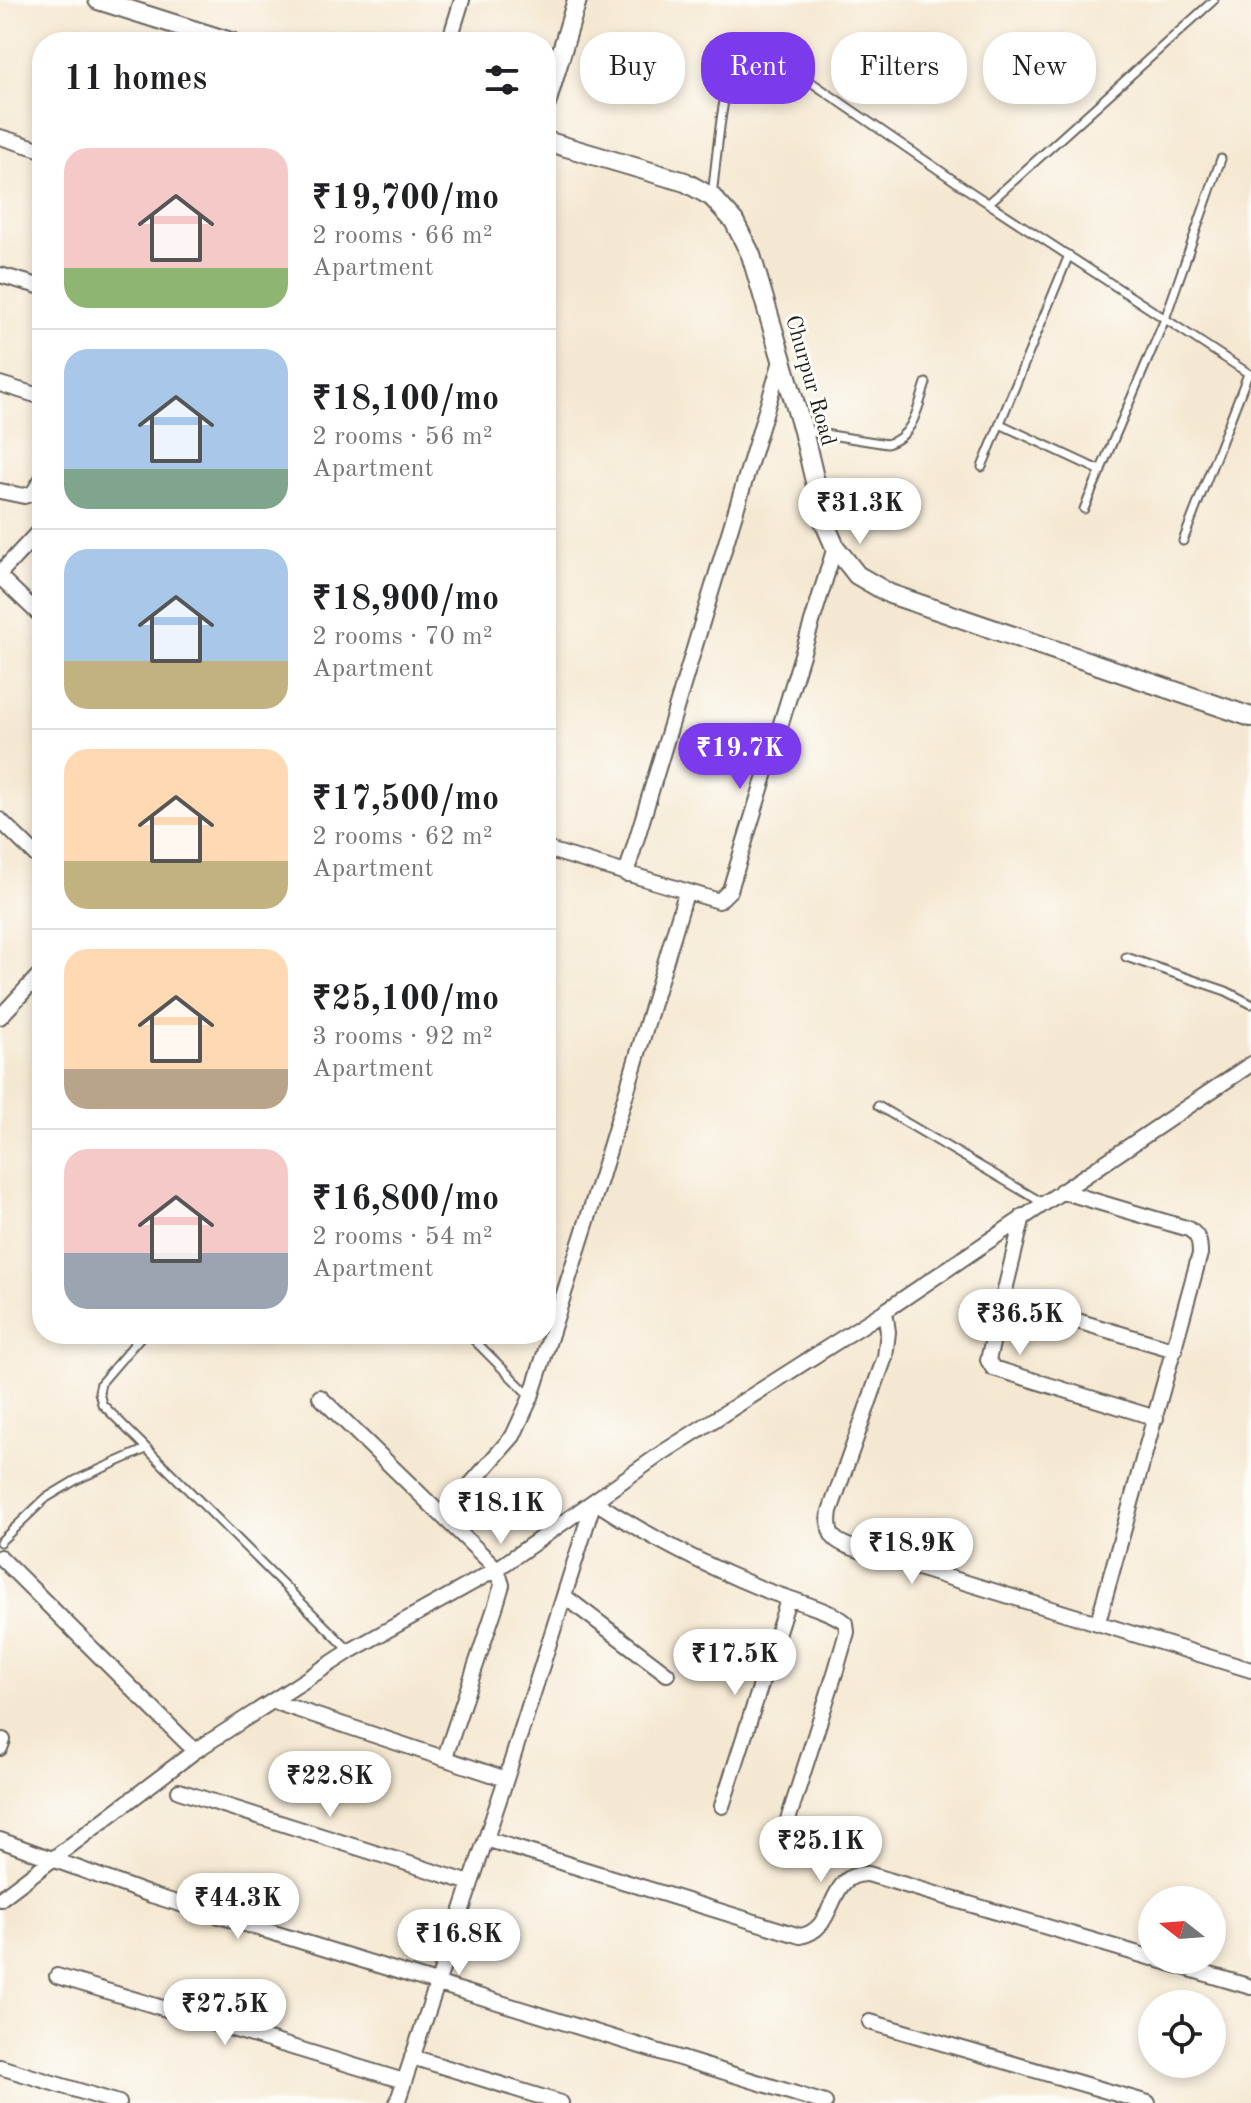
<!DOCTYPE html>
<meta charset="utf-8">
<style>
body{margin:0;font-family:"Old Standard TT",serif;background:#f6f6f6;color:#202124;height:100vh;display:flex;flex-direction:column;font-size:30px;white-space:nowrap}
*{box-sizing:border-box;margin:0}
p{font-size:26px;color:#757577}
.icon{flex:none;width:44px;height:44px;fill:none;stroke:currentColor;stroke-width:2;stroke-linecap:round;stroke-linejoin:round}
.map{position:relative;flex:1;overflow:hidden}
.side{position:absolute;left:32px;top:32px;width:524px;height:1312px;display:flex;flex-direction:column;background:#fff;border-radius:32px;box-shadow:0 4px 12px #0003}
.side>*{flex:none}
.top-card{position:absolute;left:580px;top:32px;width:550px;height:72px;display:flex;gap:16px}
.needle{width:52px;rotate:287deg}
.tools{position:absolute;left:1138px;top:1886px;display:grid;gap:16px}
.tools a{display:grid;place-items:center;width:88px;height:88px;border-radius:50%;background:#fff;box-shadow:0 4px 12px #0003;font-size:40px}
.price{position:absolute;translate:-50% -68px;padding:0 18px;border-radius:28px;background:#fff;color:#222;font-size:26px;line-height:52px;filter:drop-shadow(0 2px 4px #0008)}
.price::after{content:'';position:absolute;left:50%;top:48px;width:24px;height:18px;margin-left:-12px;background:inherit;clip-path:polygon(0 0,100% 0,50% 100%)}
.price.selected{background:#7c3aed;color:#fff}
ul{padding:0;list-style:none}
li{display:flex;align-items:center;gap:24px;height:200px;padding:0 32px}
li+li{border-top:2px solid #e0e0e0}
li span{display:grid;place-items:center;flex:none;width:224px;height:160px;border-radius:24px;color:#555}
li>.icon{margin-inline-start:auto}
span .icon{width:96px;height:96px;fill:#fffc;stroke-width:1}
li b{font-size:34px}
h2{display:flex;justify-content:space-between;align-items:center;height:96px;padding:0 32px;font-size:34px}
.chip{padding:0 28px;border-radius:32px;background:#fff;box-shadow:0 4px 12px #0003;font-size:28px;line-height:72px}
.chip.selected{background:#7c3aed;color:#fff}
.map>svg:first-child{display:block}
.lines{fill:none;stroke-linecap:round;stroke-linejoin:round}
.service-casing{stroke:#68635c;stroke-width:11}
.minor-casing{stroke:#68635c;stroke-width:18}
.tertiary-casing{stroke:#68635c;stroke-width:22}
.service{stroke:#fff;stroke-width:7}
.minor{stroke:#fff;stroke-width:14}
.tertiary{stroke:#fff;stroke-width:18}
.labels{text-anchor:middle;stroke-width:6;stroke-linejoin:round;paint-order:stroke}
.street-label{font-size:22px;fill:#1c1c1c;stroke:#fdfcf7}
</style>
<div class="map">
<svg width="1251" height="2103" viewBox="0 0 1251 2103">
<rect width="100%" height="100%" fill="#fdfcf7"/>
<filter id="ink" filterUnits="userSpaceOnUse"><feTurbulence type="fractalNoise" baseFrequency=".0125" numOctaves="2"/><feDisplacementMap in="SourceGraphic" scale="16" xChannelSelector="R" yChannelSelector="G"/><feConvolveMatrix kernelMatrix="1 2 1 2 8 2 1 2 1" color-interpolation-filters="sRGB"/></filter>
<filter id="wash" filterUnits="userSpaceOnUse"><feTurbulence type="fractalNoise" baseFrequency=".006" numOctaves="4" result="noise"/><feDisplacementMap in="SourceGraphic" scale="32" xChannelSelector="R" yChannelSelector="G"/><feGaussianBlur stdDeviation="1.8" result="paint"/><feColorMatrix in="noise" values="0 0 0 0 0 0 0 0 0 0 0 0 0 0 0 0 0 1.4 0 .05"/><feComposite in="paint" operator="in"/></filter>
<g filter="url(#wash)">
<rect width="100%" height="100%" fill="#f5e8d2"/>
</g>
<g filter="url(#ink)">
<g class="lines">
<defs>
<path id="service" d="M712,195C716,168 722,76 738,59C741,56 750,53 755,53C769,54 783,64 795,71L968,190L1251,375
M989,203L1214,0
M1000,424L1101,471
M805,431L887,444C914,437 918,406 926,383
M982,467L1069,255
M1084,509L1165,319L1221,159
M1183,541L1248,374
M1126,957L1226,991L1251,1004
M878,1106L1043,1203
M143,1334L101,1383L99,1392L102,1404L350,1651
M468,1334L531,1397
M0,1542L46,1498L76,1480L146,1449"/>
<path id="minor" d="M449,42L462,0
M0,137L42,150
M0,275L42,287
M0,384L42,397
M0,491L24,496L33,493L42,479
M0,573L42,528
M0,577L42,617
M0,820L42,861
M546,849L719,901L730,890L835,547
M626,874L781,361
M0,1017L42,972
M1061,1191L1189,1229C1199,1236 1200,1242 1200,1254L1098,1622
M1023,1216L988,1360L993,1368L1156,1418
M1003,1299L1175,1350
M885,1311L888,1332L885,1357L830,1511C826,1538 835,1542 859,1550L1251,1670
M320,1397L497,1569L502,1585L496,1605L445,1757
M443,1516L513,1436L531,1397L601,1177L686,893
M0,1557L195,1751
M564,1596L667,1674
M272,1701L506,1779
M0,1748L3,1740
M179,1791L470,1883
M722,1806L788,1600
M486,1839L800,1936C839,1930 825,1872 868,1874L1152,1958
M0,1840L151,1895L825,2103
M0,1899L195,1751L350,1651L497,1569L662,1453L885,1311L1251,1064
M1159,1960L1251,1987
M57,1976L404,2081
M870,2022L1148,2103
M412,2057L561,2103
M0,2067L119,2103
M397,2103L506,1779L594,1501C647,1536 702,1564 760,1588C781,1597 832,1610 846,1623L847,1632L836,1670L780,1845"/>
<path id="tertiary" d="M98,0L231,42
M546,104L577,0
M546,141L685,182L712,197L734,221L751,255L803,431L825,524L835,547L857,575L890,594L1251,717"/>
</defs>
<!-- service casing -->
<use href="#service" class="service-casing"/>
<!-- minor casing -->
<use href="#minor" class="minor-casing"/>
<!-- tertiary casing -->
<use href="#tertiary" class="tertiary-casing"/>
<!-- service -->
<use href="#service" class="service"/>
<!-- minor -->
<use href="#minor" class="minor"/>
<!-- tertiary -->
<use href="#tertiary" class="tertiary"/>
</g>
</g>
<g class="labels">
<!-- street labels -->
<g class="street-label">
<text transform="translate(812 380) rotate(74)" y="8">Churpur Road</text>
</g>
</g>
</svg>
<div class="tools">
<a><svg class="needle" viewBox="-14 -14 28 28"><path d="M0-13l5 13h-10z" fill="#e53935"/><path d="M0 13l5-13h-10z" fill="#757577"/></svg></a>
<a><svg class="icon" aria-label="locate" viewBox="0 0 24 24"><circle cx="12" cy="12" r="6"/><path d="M12 2v4M12 18v4M2 12h4M18 12h4"/></svg></a>
</div>
<b class="price" style="left:860px;top:546px">₹31.3K</b>
<b class="price selected" style="left:740px;top:791px">₹19.7K</b>
<b class="price" style="left:1020px;top:1357px">₹36.5K</b>
<b class="price" style="left:501px;top:1546px">₹18.1K</b>
<b class="price" style="left:912px;top:1586px">₹18.9K</b>
<b class="price" style="left:735px;top:1697px">₹17.5K</b>
<b class="price" style="left:330px;top:1819px">₹22.8K</b>
<b class="price" style="left:821px;top:1884px">₹25.1K</b>
<b class="price" style="left:238px;top:1941px">₹44.3K</b>
<b class="price" style="left:459px;top:1977px">₹16.8K</b>
<b class="price" style="left:225px;top:2047px">₹27.5K</b>
<div class="top-card">
<a class="chip">Buy</a>
<a class="chip selected">Rent</a>
<a class="chip">Filters</a>
<a class="chip">New</a>
</div>
<section class="side">
<h2>11 homes<svg class="icon" aria-label="filters" viewBox="0 0 24 24"><path d="M4 7h16M4 17h16"/><circle cx="9" cy="7" r="2"/><circle cx="15" cy="17" r="2"/></svg></h2>
<ul>
<li><span style="background:linear-gradient(#f6c9c9 75%,#8fb573 0)"><svg class="icon" aria-label="home" viewBox="0 0 24 24"><path d="M3 11l9-7 9 7M6 9v11h12V9"/></svg></span><div><b>₹19,700/mo</b><p>2 rooms · 66 m²</p><p>Apartment</p></div></li>
<li><span style="background:linear-gradient(#a9c7e8 75%,#7fa58c 0)"><svg class="icon" aria-label="home" viewBox="0 0 24 24"><path d="M3 11l9-7 9 7M6 9v11h12V9"/></svg></span><div><b>₹18,100/mo</b><p>2 rooms · 56 m²</p><p>Apartment</p></div></li>
<li><span style="background:linear-gradient(#a9c7e8 70%,#c2b280 0)"><svg class="icon" aria-label="home" viewBox="0 0 24 24"><path d="M3 11l9-7 9 7M6 9v11h12V9"/></svg></span><div><b>₹18,900/mo</b><p>2 rooms · 70 m²</p><p>Apartment</p></div></li>
<li><span style="background:linear-gradient(#ffd9b3 70%,#c2b280 0)"><svg class="icon" aria-label="home" viewBox="0 0 24 24"><path d="M3 11l9-7 9 7M6 9v11h12V9"/></svg></span><div><b>₹17,500/mo</b><p>2 rooms · 62 m²</p><p>Apartment</p></div></li>
<li><span style="background:linear-gradient(#ffd9b3 75%,#b9a48a 0)"><svg class="icon" aria-label="home" viewBox="0 0 24 24"><path d="M3 11l9-7 9 7M6 9v11h12V9"/></svg></span><div><b>₹25,100/mo</b><p>3 rooms · 92 m²</p><p>Apartment</p></div></li>
<li><span style="background:linear-gradient(#f6c9c9 65%,#9aa5b1 0)"><svg class="icon" aria-label="home" viewBox="0 0 24 24"><path d="M3 11l9-7 9 7M6 9v11h12V9"/></svg></span><div><b>₹16,800/mo</b><p>2 rooms · 54 m²</p><p>Apartment</p></div></li>
</ul>
</section>
</div>
